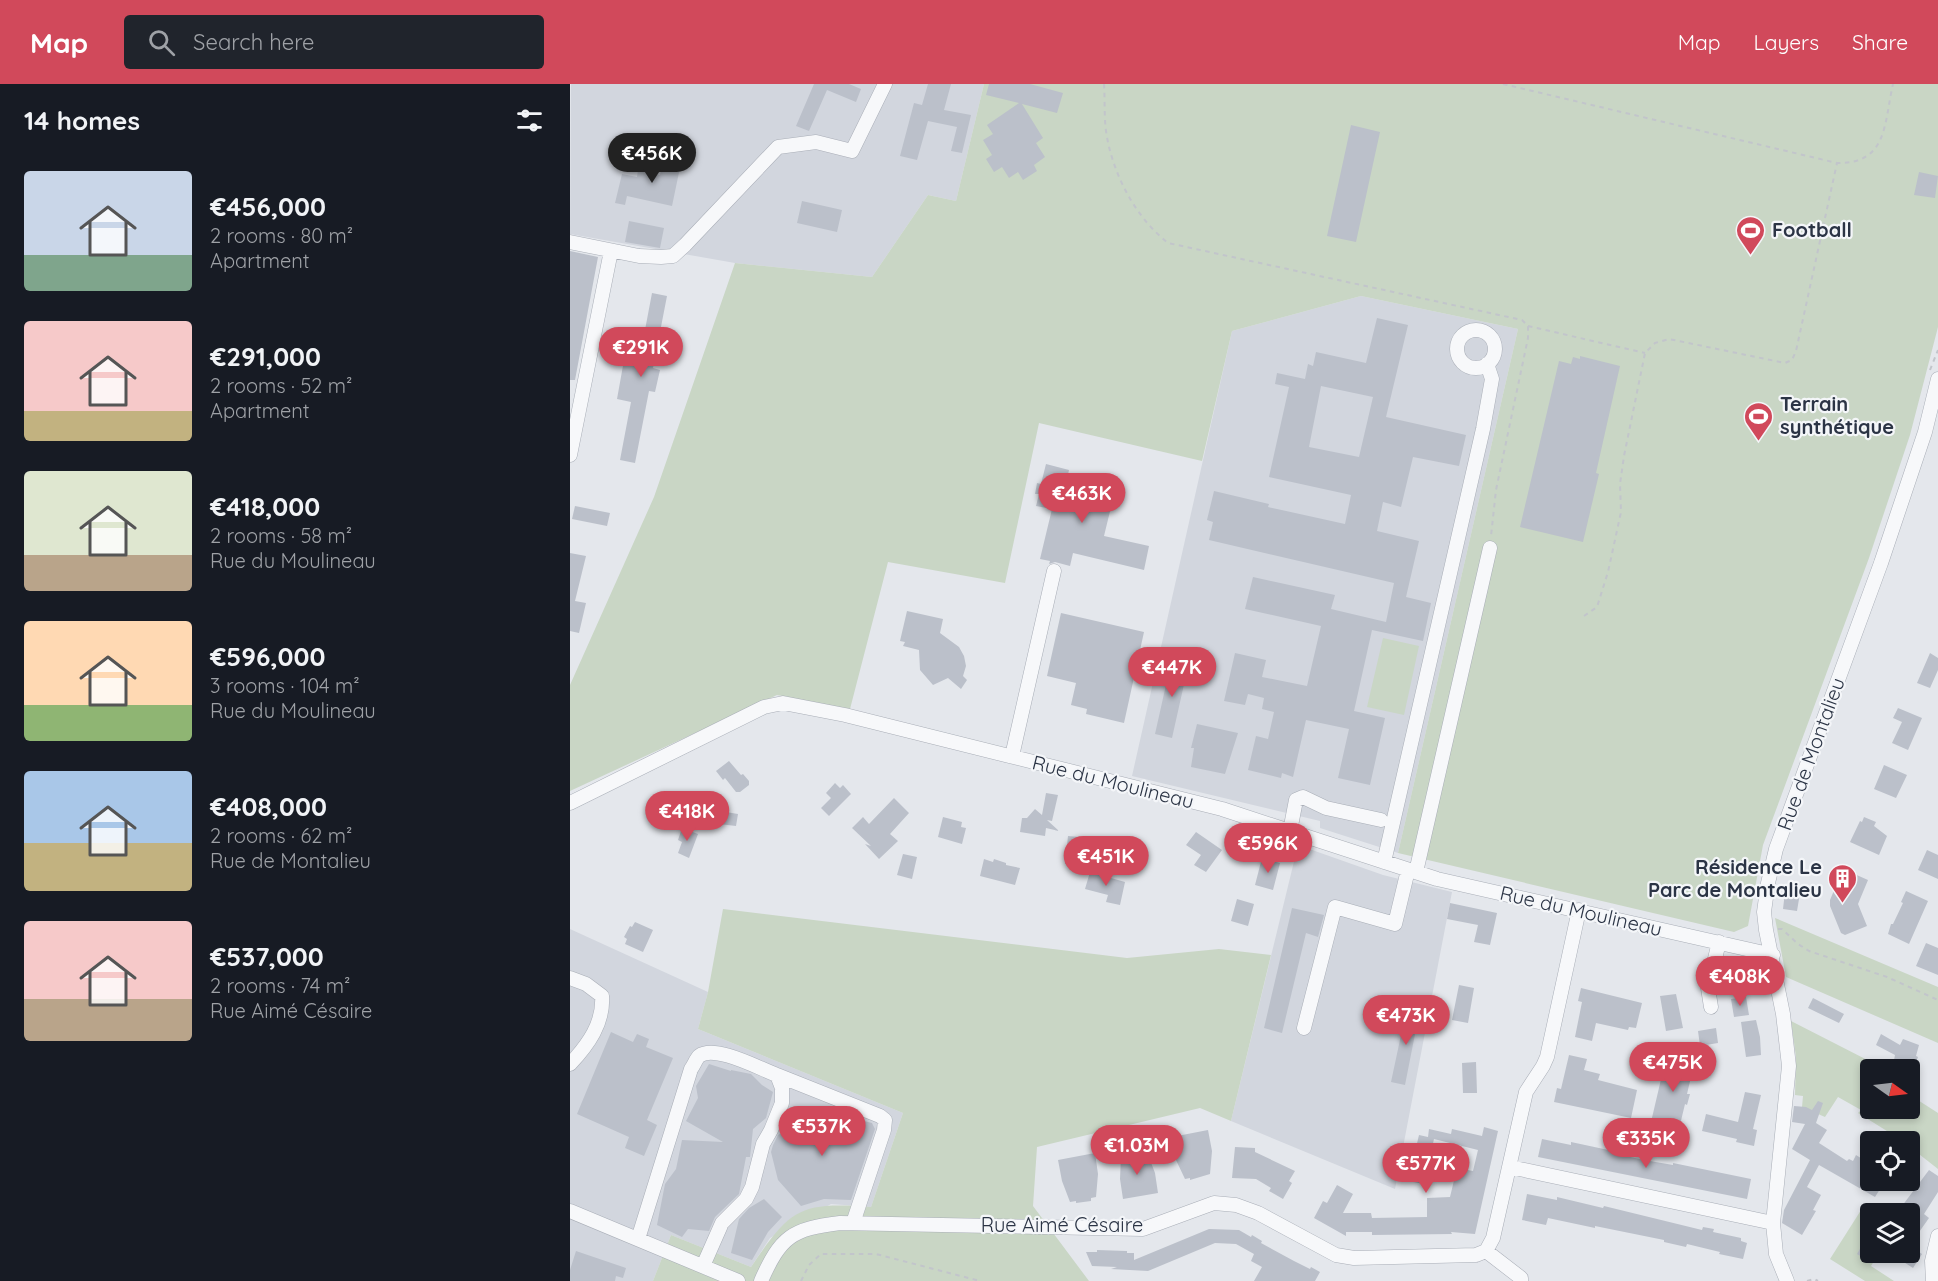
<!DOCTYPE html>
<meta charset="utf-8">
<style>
body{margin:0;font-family:Quicksand,sans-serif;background:#20242c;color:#f1f3f6;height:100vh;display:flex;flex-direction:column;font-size:22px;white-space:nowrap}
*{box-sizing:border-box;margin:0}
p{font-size:20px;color:#9ea1a6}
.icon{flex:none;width:33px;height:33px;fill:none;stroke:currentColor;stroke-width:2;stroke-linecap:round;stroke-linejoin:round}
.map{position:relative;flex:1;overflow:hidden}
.sheet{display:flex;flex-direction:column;background:#171b24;width:570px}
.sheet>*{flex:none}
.needle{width:39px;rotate:104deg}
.buttons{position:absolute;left:1290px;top:975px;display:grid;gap:12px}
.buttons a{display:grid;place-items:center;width:60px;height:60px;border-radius:6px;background:#171b24;box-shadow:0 3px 9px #0003;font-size:30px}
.price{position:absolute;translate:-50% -51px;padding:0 14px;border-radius:21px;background:#d1495b;color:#fff;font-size:20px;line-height:39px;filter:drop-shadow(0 2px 3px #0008)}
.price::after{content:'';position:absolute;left:50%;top:36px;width:18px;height:14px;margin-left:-9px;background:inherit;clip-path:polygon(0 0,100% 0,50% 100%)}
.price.on{background:#222;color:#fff}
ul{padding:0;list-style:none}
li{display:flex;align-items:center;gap:18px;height:150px;padding:0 24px}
li span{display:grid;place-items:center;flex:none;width:168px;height:120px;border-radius:6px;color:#555}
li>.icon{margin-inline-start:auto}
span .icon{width:72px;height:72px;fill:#fffc;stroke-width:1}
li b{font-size:26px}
h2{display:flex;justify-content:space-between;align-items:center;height:72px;padding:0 24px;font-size:26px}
header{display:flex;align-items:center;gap:36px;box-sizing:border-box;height:84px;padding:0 30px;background:#d1495b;color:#fff}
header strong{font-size:28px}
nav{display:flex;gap:33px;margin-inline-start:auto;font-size:21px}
.search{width:420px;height:54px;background:#20242c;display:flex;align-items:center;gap:15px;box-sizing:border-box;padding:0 21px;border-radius:6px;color:#9ea1a6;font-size:22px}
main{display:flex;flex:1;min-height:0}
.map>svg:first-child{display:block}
.built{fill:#d2d6de}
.green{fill:#c9d6c5}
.building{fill:#bbc0ca;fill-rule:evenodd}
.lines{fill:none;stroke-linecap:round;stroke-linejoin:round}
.minor-casing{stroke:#a9aeb7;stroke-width:15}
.path{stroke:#c2c5cb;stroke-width:2;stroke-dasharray:4.5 4.5;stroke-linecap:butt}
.minor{stroke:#f7f8fa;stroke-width:14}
.labels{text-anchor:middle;stroke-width:4.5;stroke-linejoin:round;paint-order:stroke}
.poi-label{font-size:20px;font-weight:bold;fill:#2b3445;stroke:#f4f6f9;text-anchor:start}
.street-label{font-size:20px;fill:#2b3445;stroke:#f4f6f9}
</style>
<header>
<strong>Map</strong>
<div class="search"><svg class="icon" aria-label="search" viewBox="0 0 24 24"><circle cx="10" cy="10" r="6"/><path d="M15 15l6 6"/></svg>Search here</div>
<nav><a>Map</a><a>Layers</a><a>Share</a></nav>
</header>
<main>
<section class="sheet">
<h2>14 homes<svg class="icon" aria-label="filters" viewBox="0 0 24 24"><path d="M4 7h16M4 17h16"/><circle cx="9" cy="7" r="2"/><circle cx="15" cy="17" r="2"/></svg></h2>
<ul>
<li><span style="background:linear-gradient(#c9d6e8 70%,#7fa58c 0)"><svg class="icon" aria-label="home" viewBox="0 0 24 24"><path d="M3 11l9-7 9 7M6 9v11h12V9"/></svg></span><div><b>€456,000</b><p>2 rooms · 80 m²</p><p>Apartment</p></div></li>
<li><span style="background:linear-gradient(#f6c9c9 75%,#c2b280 0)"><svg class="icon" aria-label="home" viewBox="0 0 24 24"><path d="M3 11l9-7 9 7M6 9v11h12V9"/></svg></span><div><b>€291,000</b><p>2 rooms · 52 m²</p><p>Apartment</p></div></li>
<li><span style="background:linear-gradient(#dfe7d0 70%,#b9a48a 0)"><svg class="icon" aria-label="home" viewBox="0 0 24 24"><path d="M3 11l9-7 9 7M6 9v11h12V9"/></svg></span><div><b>€418,000</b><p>2 rooms · 58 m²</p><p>Rue du Moulineau</p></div></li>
<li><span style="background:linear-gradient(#ffd9b3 70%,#8fb573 0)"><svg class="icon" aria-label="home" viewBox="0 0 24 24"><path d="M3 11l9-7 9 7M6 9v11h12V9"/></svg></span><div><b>€596,000</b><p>3 rooms · 104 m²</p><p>Rue du Moulineau</p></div></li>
<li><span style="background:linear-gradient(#a9c7e8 60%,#c2b280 0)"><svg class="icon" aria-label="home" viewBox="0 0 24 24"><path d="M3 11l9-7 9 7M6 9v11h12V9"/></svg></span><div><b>€408,000</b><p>2 rooms · 62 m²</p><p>Rue de Montalieu</p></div></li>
<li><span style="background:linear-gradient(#f6c9c9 65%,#b9a48a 0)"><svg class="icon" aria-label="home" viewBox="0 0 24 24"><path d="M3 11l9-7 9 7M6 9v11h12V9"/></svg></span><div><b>€537,000</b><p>2 rooms · 74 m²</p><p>Rue Aimé Césaire</p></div></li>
</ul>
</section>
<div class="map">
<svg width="1368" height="1197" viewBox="0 0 1368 1197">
<rect width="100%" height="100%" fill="#e4e7ec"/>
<!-- built -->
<path class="built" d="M1,0H414L386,117L358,111L302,193L165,179L0,150Z
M791,212L948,245L828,769L750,744V737L562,692L662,247Z
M728,761L813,791L882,808L825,1105L661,1037Z
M0,845L138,908L128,945L333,1029L301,1123L261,1120L200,1154L181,1183L101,1151L83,1197H0Z"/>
<!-- green -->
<path class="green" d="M414,0H1368V243L1340,351L1299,474L1193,761L1178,842L1164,848L828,769L948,245L791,212L662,247L632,377L469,339L435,499L318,478L280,625L207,611L0,707V601L84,413L165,179L302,193L358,111L386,117Z
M813,554L849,562L834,631L797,623Z
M153,825L557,874L649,865L701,871L661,1037L630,1024L467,1063L463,1122L519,1197H83L101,1151L181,1183C221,1124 230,1118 301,1123L333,1029L128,945L138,908Z
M1205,834L1368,903V959L1216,893Z
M1221,937L1311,983L1309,985L1300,986V1024H1340V1011L1368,1029V1085L1340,1063V1058L1333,1057L1288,1029L1291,1026L1268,1013L1255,1033L1232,1023L1233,1012L1225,1011L1226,973Z
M1293,1123L1304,1129L1300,1130V1168L1309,1169L1301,1182L1324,1197H1295L1260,1175Z"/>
<!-- building -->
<path class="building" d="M244,0H279L291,5L286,18L257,6L239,47L226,42Z
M358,0H381L374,26L401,31L392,69L381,67L387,43L358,37L347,76L330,72L344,19L352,21Z
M419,0H460L493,9L487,29L452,20L473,54L466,59L475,73L464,81L467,87L453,96L448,88L439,94L432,83L424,88L416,75L422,71L413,56L423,50L417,41L449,19L416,11Z
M781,41L810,48L786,158L757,152Z
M95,70L112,74L102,122L57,112L55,121L45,119L52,90L67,93L68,86L90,91Z
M1349,88L1368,92L1365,114L1344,111Z
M232,117L272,126L267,148L227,139Z
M59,137L94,144L90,164L55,158Z
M0,167L28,173L5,296H0Z
M82,209L97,212L83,284L90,286L85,308L79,307L65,379L50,376L61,318L47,315L56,265L71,267Z
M807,234L838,241L816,333L896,351L889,382L843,373L831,423L813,418L807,447L849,457L836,513L861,519L853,557L802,546L784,627L815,634L800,701L768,694L779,645L736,636L723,693L712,689L711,694L678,686L686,652L698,655L704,628L692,625L694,614L678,610L675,621L654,617L665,569L696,576L692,593L737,602L751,542L675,525L683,493L765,511L761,525L816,538L824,499L639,456L643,438L637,436L644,407L699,420L698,423L775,440L781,411L699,393L719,303L705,300L707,289L735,295L738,280L743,282L746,268L796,279ZM751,302L803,313L789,373L739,363Z
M1010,272L1050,282L1026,389L1029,390L1013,458L950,443L989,277L1001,280L1003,273L1010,275Z
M476,380L499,386L495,404L514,408L516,399L542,405L539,414L543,415L534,452L579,462L574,486L503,469L500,482L485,478L479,480L480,477L470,475L482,425L466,422L469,410H465L467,399L471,400Z
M5,422L40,429L37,442L2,435Z
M0,469L16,472L5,517L16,519L9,549L0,547Z
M337,527L373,535L370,549L389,563L394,572L396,582L393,592L397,596L391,605L378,594L363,601L350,586L349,566L333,562L335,558L330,557Z
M491,529L574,548L554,639L516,630L517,625L501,621L506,599L477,592Z
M1360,569L1368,574V586L1360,604L1347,599Z
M602,574L619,578L602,654L585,650Z
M1328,624L1352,634L1338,666L1322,659L1332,638L1323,634Z
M627,640L668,649L655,690L621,683L624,664H621Z
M159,677L171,691L173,690L179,697V701L170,708H166L155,694L153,696L146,687Z
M1314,681L1337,691L1326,714L1304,705Z
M265,699L270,704L273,701L281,710L259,732L251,724L261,714L256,709Z
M476,709L488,711L482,737L477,736L489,747L476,744L475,752L450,748L452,734H457L465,725L472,731Z
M324,714L339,729L320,750L328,757L309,775L295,760L301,762L282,744L293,733L299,740Z
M150,727L168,730L166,742L149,740Z
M373,733L392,738L391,743L396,744L392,760L368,753Z
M1294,733L1306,738L1304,742L1317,752L1309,771L1280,758L1290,737L1292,738Z
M112,744L128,750L119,774L108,769L112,758L108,756Z
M626,748L652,766L636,788L624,781L631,771L616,761Z
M498,752L510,753L508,782L495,780Z
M1357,766L1368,771V795L1348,786Z
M333,770L347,773L342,795L327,791Z
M692,774L710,779L703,806L685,801Z
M414,775L423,778L424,775L436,779V781L450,784L445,801L410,792Z
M1273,785L1298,796L1288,820L1297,842L1275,851L1271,849L1260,822V816Z
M520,788L555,798L550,821L536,818L538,811L515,805Z
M1220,801L1231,803L1227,827L1213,825L1215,808L1219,809Z
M1336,807L1358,817L1339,860L1318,850L1321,840H1323L1333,819L1331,818Z
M667,815L684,820L678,842L661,837Z
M880,819L927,829L920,861L904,858L908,841L877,835Z
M722,824L754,831L748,853L736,849L712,949L694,944Z
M65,838L83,846L73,868L55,860L57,855L54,853L60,842L62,843Z
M1356,859L1368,864V891L1346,882Z
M889,901L904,904L898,939L882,936Z
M1011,904L1072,919L1066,944L1059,943L1058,946L1026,939L1022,957L1005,953L1012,918L1008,917Z
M1106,910L1113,944L1096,947L1090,912Z
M1176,913L1179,931L1164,933L1161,915Z
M1243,914L1274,930L1269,939L1238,924Z
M837,923L850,925L835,1001L821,998Z
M1186,936L1190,953L1191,971L1176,973L1171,938Z
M1146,944L1148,959L1130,962L1128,947Z
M41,948L63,958L67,950L79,955L76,963L103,974L77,1036L87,1041L74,1072L55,1064L59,1053L7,1030Z
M1311,950L1330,961L1333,955L1349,961L1346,972L1348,973L1343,986H1322L1325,971L1306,961Z
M999,971L1017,975L1014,986L1030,990L1028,996L1067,1006L1061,1034L984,1018L987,1004L991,1005Z
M1096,974L1124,980L1117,1010H1120L1117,1021L1115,1020L1109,1045L1081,1038Z
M906,978L907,1009H893L892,979Z
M139,980L161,987V986L181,990L192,1001L203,1008L196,1034L183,1045L180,1073H176L169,1110L145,1133L139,1147L118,1145L112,1153L87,1141L95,1100L106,1085L112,1056L153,1058L116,1037L128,1014L126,1002Z
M1175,1008L1191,1011L1183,1045L1187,1046L1184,1062L1166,1058L1167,1055L1132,1047L1136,1030L1168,1038Z
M1248,1017L1253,1019L1246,1039L1257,1046L1249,1059L1277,1077L1279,1075L1283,1077L1286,1071L1294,1076L1297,1081L1292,1089L1300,1095V1096L1312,1102L1305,1113L1249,1081L1237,1103L1251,1111L1243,1126L1246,1127L1232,1151L1212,1139L1214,1126L1240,1076L1222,1065L1235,1040L1222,1038L1224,1022L1236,1023L1242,1026Z
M240,1023L271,1037L274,1032L302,1039L305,1045L281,1116L254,1115L231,1122L208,1096L201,1068L203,1061L208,1051L225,1043Z
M914,1043L928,1047L905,1150L881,1148L882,1150L802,1151V1148H776V1152L744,1134L753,1117L757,1119L767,1101L783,1110L773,1129H801L802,1134L857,1133V1114L880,1113L887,1084L903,1087L908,1066L864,1055L854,1100L838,1097L849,1051L858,1053L859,1045L881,1050L882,1045L912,1052Z
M638,1046L642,1067L640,1090L620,1096V1094L615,1095L605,1074L602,1053Z
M972,1055L1001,1061V1058L1043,1067L1042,1069L1074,1076L1103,1081V1079L1181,1095L1177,1115L968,1073Z
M665,1063L685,1064V1068L725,1087L719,1097L722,1099L713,1115L699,1107L701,1104L686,1095L662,1094Z
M571,1067V1069L577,1068L585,1089L588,1109L553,1115L550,1095L551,1073L557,1072L556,1070Z
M525,1069L528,1090L526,1113L521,1114V1117L506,1119V1117L500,1118L492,1097L488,1076Z
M1359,1086L1368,1092V1108L1354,1130L1359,1134L1340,1161V1130H1326Z
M957,1110L987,1116V1113L1033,1124L1034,1122L1132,1146L1133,1143L1144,1145L1143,1148L1171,1154V1157L1177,1159L1173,1175L1149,1170L1150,1168L1117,1160L1116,1163L1094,1158V1156L1025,1142V1144L978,1134L976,1141L952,1136Z
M194,1115L212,1133L198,1148L182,1176L161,1169L169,1135L179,1124Z
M639,1145L669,1146L681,1153L682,1151L692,1157L691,1159L724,1177L740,1185L741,1183L750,1188L745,1197H684L692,1183L681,1177L684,1170L666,1160L645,1159L578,1187L541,1185L547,1183L522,1182L516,1168H527V1166L557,1167V1169H564V1176Z
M1300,1147V1178L1287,1170Z
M1340,1162L1352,1170L1343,1184L1318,1168H1340Z
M6,1167L56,1184L53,1194L46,1192L45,1197H0V1186Z"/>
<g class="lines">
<defs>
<path id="minor" d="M0,158L69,172L91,173L103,172L115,161L208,63L246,58L282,67L315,0
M887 265a19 19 0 1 1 38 0a19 19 0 1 1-38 0Z
M0,371L41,167
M442,672L484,487
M0,719L194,623L213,619L275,631L652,725L867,795L1203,871
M720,747L726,716L733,713L756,724L811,736
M814,778L913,345L922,295L917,280
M846,788L920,464
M0,894L16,900L32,912C34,939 18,961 0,980
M1141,923L1138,904L1149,858
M734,944L765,823L825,840L838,786
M207,991L310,1032L315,1036L314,1046L283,1139
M940,1083L1203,1139
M0,1127L168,1197
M68,1155L121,985C124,981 126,975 129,972C145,960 190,985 207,991L212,1004V1019L201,1046L193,1060L182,1103L176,1115L152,1139L133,1182
M916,1167L951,1194V1197
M191,1197C211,1152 222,1145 270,1139L573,1145L644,1119L666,1121L688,1129L766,1171L784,1174L906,1171L916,1167L923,1154L956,1008L973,982L977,973L1009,826
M1217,1197L1206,1170L1203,1139L1219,982L1213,930L1196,846L1194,828L1198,799L1206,765L1311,479L1355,348L1368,295
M1363,1197L1362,1177L1368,1152"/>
</defs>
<!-- minor casing -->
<use href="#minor" class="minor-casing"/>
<!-- path -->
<path class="path" d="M534,0C535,15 534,32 536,47C542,89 565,133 598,159L952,236L958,242V254L926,406L921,452
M933,0L1267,79C1318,80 1314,39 1323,0
M958,242L1075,269
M1360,286L1368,266
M1014,532L1027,523L1038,488L1051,428L1050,400L1054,372L1075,269L1085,259L1099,255L1215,279L1222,276L1226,267L1267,79
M1208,845H1212L1228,860L1239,867L1317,893L1368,916
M231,1197L239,1181L251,1170H306L410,1197
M1237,1197L1244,1195L1248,1197"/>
<!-- minor -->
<use href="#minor" class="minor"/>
</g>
<!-- icons -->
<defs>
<symbol id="stadium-pin" viewBox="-11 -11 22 30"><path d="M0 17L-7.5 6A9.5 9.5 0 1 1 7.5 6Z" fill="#d1495b" stroke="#f4f6f9"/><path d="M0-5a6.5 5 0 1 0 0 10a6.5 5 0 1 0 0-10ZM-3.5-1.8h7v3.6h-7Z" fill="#fff"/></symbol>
<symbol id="building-pin" viewBox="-11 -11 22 30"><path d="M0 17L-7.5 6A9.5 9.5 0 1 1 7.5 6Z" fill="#d1495b" stroke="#f4f6f9"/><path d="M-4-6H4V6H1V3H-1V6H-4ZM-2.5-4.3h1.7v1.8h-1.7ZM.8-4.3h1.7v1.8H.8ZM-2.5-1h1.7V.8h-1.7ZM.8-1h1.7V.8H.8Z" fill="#fff"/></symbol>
</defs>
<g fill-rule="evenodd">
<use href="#stadium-pin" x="1164" y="130" width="33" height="45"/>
<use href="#stadium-pin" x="1172" y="316" width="33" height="45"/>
<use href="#building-pin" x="1256" y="778" width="33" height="45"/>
</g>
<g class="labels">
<!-- poi labels -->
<g class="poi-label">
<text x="1202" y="153">Football</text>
<text x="1210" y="327">Terrain<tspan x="1210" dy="23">synthétique</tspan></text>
<text x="1252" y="790" text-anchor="end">Résidence Le<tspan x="1252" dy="23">Parc de Montalieu</tspan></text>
</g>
<!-- street labels -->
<g class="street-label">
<text transform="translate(1241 670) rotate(-70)" y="7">Rue de Montalieu</text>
<text transform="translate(543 698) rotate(14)" y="7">Rue du Moulineau</text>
<text transform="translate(1011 827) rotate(13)" y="7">Rue du Moulineau</text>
<text x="492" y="1148">Rue Aimé Césaire</text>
</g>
</g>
</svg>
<div class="buttons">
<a><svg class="needle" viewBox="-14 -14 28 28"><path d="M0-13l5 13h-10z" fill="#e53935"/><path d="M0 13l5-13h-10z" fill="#9ea1a6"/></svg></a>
<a><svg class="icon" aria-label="locate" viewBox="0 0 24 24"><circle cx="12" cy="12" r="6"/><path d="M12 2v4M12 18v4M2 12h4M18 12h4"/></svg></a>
<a><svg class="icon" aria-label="layers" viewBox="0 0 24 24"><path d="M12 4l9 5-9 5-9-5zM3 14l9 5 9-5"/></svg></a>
</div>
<b class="price on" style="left:82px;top:100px">€456K</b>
<b class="price" style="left:71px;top:294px">€291K</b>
<b class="price" style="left:512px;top:440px">€463K</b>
<b class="price" style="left:602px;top:614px">€447K</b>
<b class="price" style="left:117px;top:758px">€418K</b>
<b class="price" style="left:698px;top:790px">€596K</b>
<b class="price" style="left:536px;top:803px">€451K</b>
<b class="price" style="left:1170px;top:923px">€408K</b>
<b class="price" style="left:836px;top:962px">€473K</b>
<b class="price" style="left:1103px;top:1009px">€475K</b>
<b class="price" style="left:252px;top:1073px">€537K</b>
<b class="price" style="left:1076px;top:1085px">€335K</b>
<b class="price" style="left:567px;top:1092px">€1.03M</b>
<b class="price" style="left:856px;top:1110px">€577K</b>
</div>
</main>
